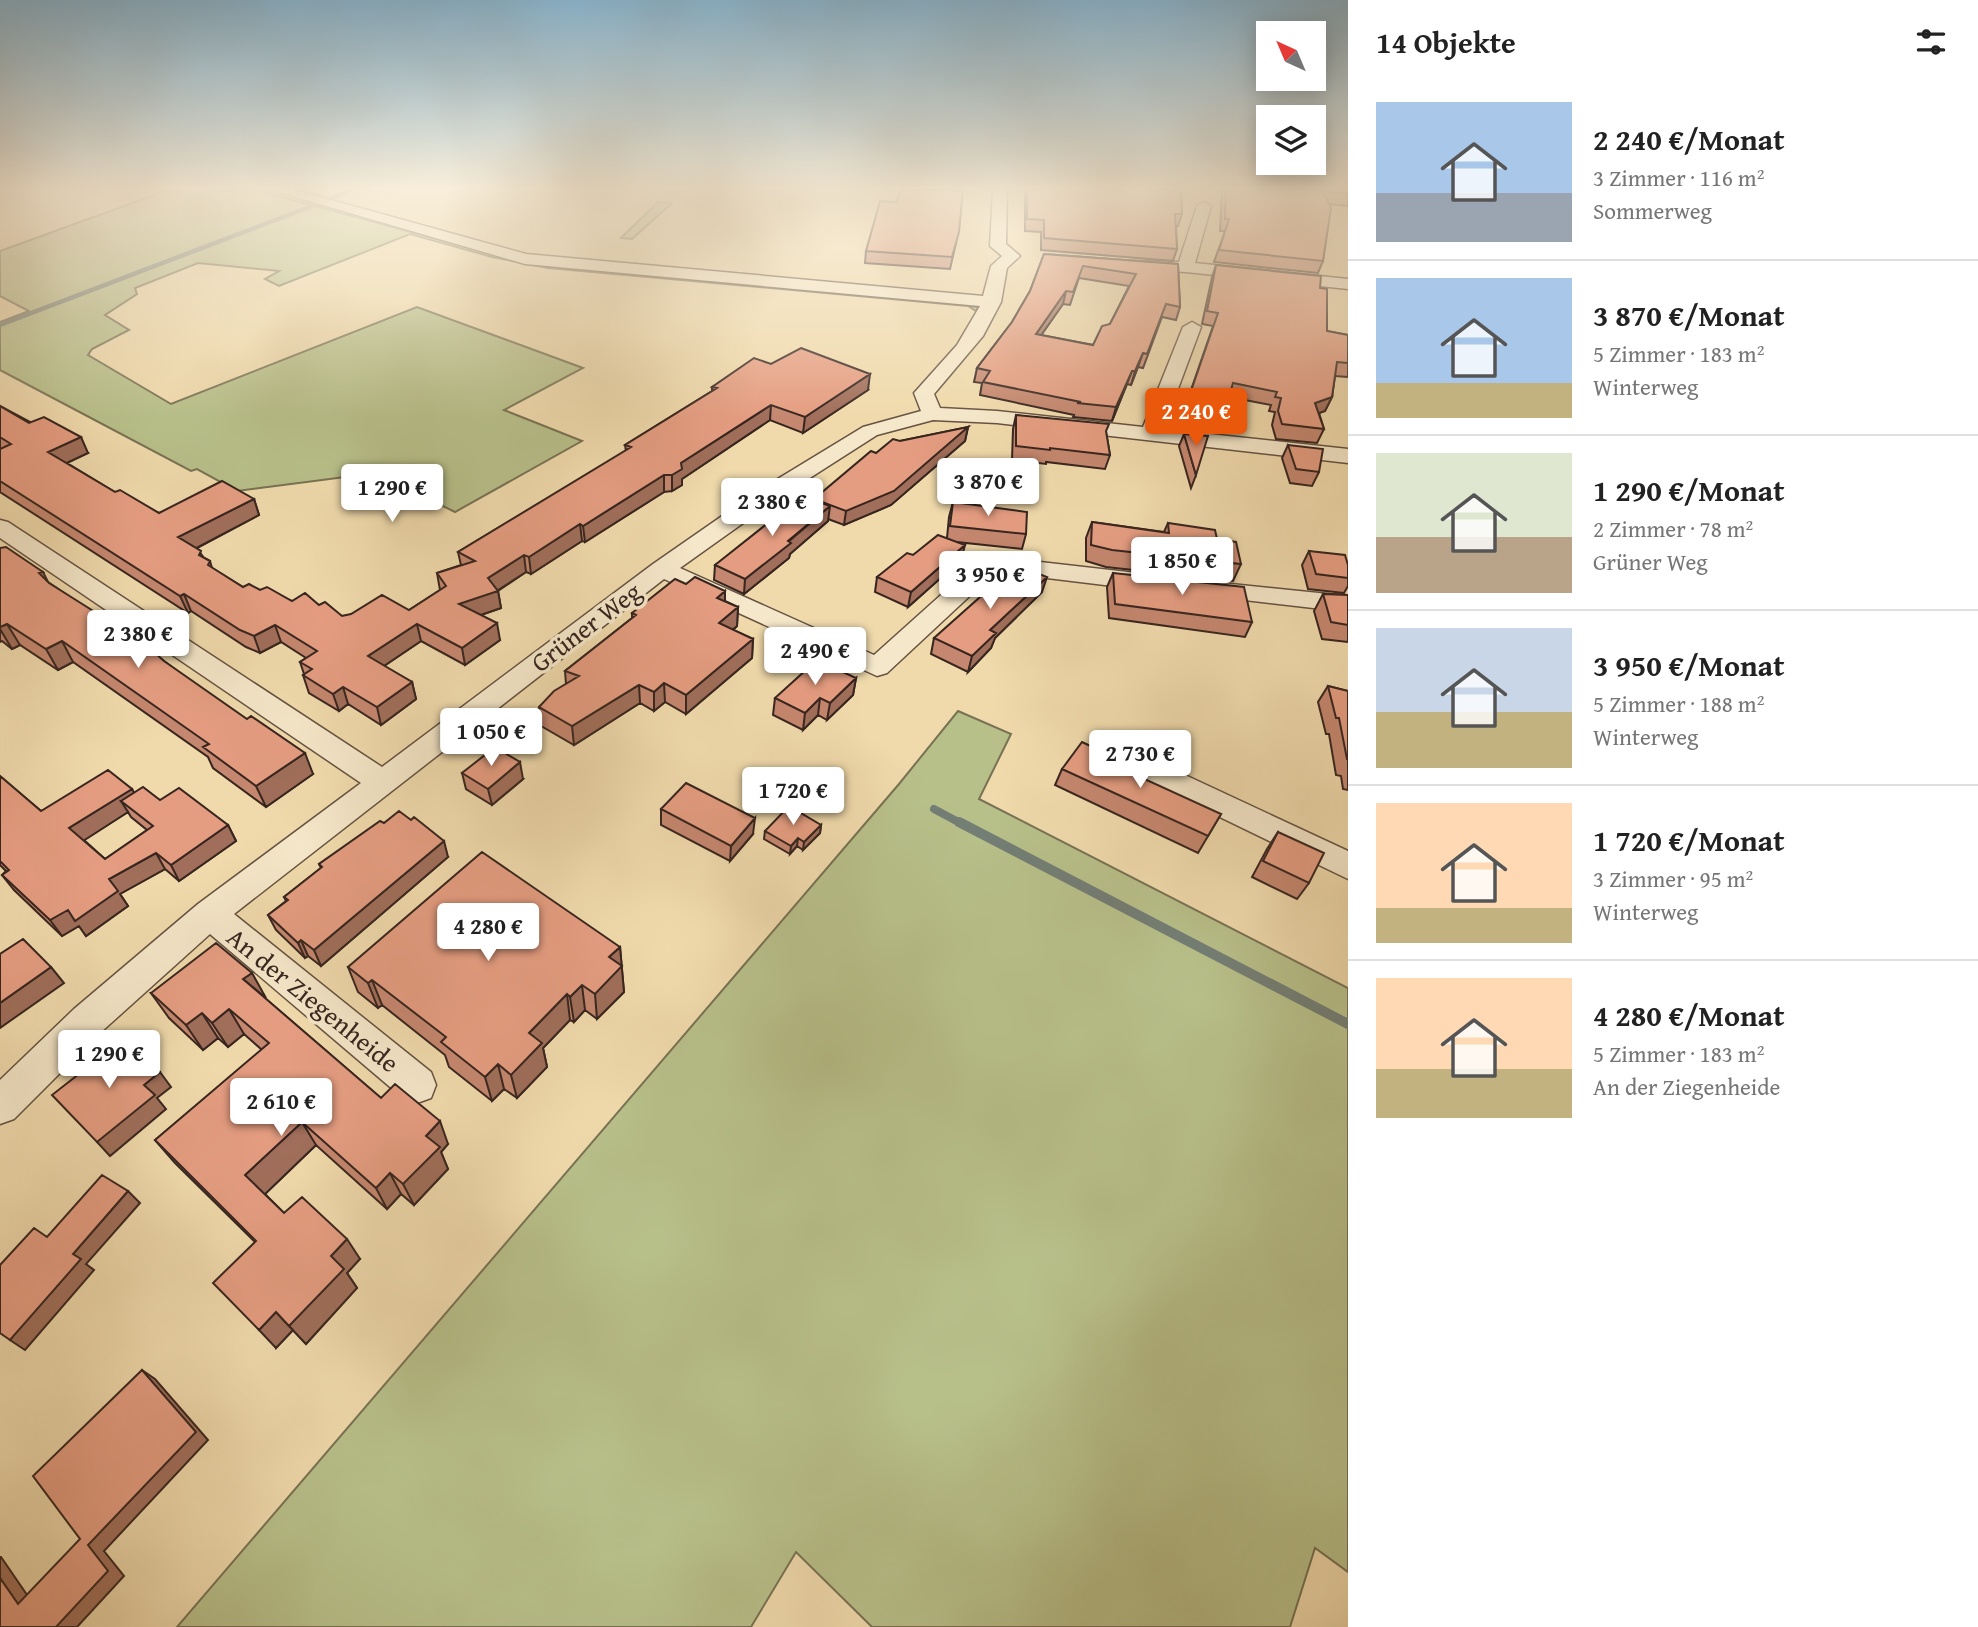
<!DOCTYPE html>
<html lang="de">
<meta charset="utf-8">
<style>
body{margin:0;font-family:"Gentium Book Plus",serif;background:#f2f2f2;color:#222;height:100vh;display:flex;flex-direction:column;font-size:26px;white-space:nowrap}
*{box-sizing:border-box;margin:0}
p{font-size:23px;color:#767676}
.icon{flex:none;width:38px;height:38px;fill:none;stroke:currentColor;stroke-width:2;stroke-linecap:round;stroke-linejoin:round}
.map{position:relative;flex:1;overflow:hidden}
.panel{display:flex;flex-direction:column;background:#fff;width:630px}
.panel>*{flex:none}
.needle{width:46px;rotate:316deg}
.tools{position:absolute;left:1256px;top:21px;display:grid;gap:14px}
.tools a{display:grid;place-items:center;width:70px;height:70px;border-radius:0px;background:#fff;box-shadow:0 4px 18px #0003;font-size:35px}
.price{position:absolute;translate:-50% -60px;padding:0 16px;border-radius:7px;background:#fff;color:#222;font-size:23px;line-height:46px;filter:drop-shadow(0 2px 4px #0008)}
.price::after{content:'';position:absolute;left:50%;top:42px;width:21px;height:16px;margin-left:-10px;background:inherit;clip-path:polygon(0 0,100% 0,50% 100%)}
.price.active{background:#ea580c;color:#fff}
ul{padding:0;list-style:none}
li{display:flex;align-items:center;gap:21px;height:175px;padding:0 28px}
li+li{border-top:2px solid #e0e0e0}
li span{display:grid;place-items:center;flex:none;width:196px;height:140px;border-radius:0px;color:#555}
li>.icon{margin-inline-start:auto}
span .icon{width:84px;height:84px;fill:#fffc;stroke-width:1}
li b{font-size:30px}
h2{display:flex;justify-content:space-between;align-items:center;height:84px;padding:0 28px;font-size:30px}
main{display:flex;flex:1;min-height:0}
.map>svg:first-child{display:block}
.green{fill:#b8c08a;stroke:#787254;stroke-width:2}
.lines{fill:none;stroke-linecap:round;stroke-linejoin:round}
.stream-far2{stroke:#737e75;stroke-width:4.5}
.stream-far1{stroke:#737e75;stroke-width:8}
.stream{stroke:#737e75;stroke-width:10}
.street-casing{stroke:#655242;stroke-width:3}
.street{fill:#f5e7c9;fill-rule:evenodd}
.wall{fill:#c5876f;stroke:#37251f;stroke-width:2;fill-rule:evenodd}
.shaded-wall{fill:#a06e5a;stroke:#37251f;stroke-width:2}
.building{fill:#e59d81;stroke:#37251f;stroke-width:2;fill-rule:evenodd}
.labels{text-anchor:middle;stroke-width:7;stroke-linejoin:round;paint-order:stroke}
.street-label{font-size:26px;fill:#37251f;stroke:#f5e7c9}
</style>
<main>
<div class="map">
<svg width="1348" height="1627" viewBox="0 0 1348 1627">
<rect width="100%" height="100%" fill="#f0daac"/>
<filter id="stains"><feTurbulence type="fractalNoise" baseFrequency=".00286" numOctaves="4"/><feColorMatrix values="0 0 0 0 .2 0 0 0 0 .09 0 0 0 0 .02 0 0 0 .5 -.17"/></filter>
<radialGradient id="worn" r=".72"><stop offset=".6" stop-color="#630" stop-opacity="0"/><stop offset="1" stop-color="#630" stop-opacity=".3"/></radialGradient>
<!-- green -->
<path class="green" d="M168,190H256L496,255L978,307L976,311L968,306L548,268L492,257L410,234L279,286L265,279L279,271L198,263L135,288L137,294L105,315L129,330L92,349L88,355L171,404L417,307L583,368L504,410L582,441L455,512L376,473L237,491L197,469L191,471L0,370V322L29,311L0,296V251Z
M658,202L672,203L632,239L621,238Z
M958,711L1011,734L979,799L1348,988V1572L1315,1548L1290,1627H872L796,1552L751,1627H177L899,784Z"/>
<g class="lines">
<!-- stream-far2 -->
<path class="stream-far2" d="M324,202L350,190
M0,325L312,206"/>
<!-- stream-far1 -->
<path class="stream-far1" d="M934,809L962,824"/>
<!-- stream -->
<path class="stream" d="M959,822L1348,1024"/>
<defs>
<path id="street" d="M271,190H295L526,254L983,296L991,266L1002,256L990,246L993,190H1007L1006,244L1020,256L1007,268L1001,302L983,336L934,394L940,408L997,411L1143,427L1183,327L1192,322L1201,327L1163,429L1348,449V463L997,423L933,420L877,435L777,499L680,568L874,655L971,568L996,560L1005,558L1154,575L1163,578L1167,583L1163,588L1154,591L1006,573L989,578L887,673L877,676L664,579L234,914L431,1072L436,1085L431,1098L417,1103L403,1098L210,934L100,1033L14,1119L0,1124V1080L74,1009L198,904L361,783L0,538V520L8,522L382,767L653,564L761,489L863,427L921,411L914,393L957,345L980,306L525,264Z
M1204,202L1211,206L1195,263L1348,279V289L1186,272L1129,269V263L1135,261L1179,262L1197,206Z
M1202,581L1348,596V612L1193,594L1189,589L1193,584Z
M1142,755L1348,851V879L1131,774L1127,766L1131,758Z"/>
</defs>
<!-- street casing -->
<use href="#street" class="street-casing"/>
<!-- street -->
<use href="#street" class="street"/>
</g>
<!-- wall -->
<path class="wall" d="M1025,190H1181L1182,214L1178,226H1176L1177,249L1173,261L1041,250V232L1025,231Z
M1222,190H1348V206L1329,204L1323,261L1318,273L1214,262L1225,231H1220Z
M956,243L950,269L865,263L866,251Z
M1044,254L1178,264L1180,307L1176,320L1162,317L1143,368L1138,367L1131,385L1127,384L1112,421L1073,417L1074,415L980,395L982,383L974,382L977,368L1012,322L1030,291ZM1079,278L1129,286L1110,324L1093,345L1041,335L1063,304L1070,305Z
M1216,265L1320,288L1327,331L1348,335V377L1335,376L1332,397L1325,411L1319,413L1324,429L1317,443L1276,439L1272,425L1275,412L1269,411L1271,405L1229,397L1223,411L1217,410L1208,431L1178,428L1213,326L1202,324L1212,277Z
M771,364L868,390L803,433L770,420L682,479V485L672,491L664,492L585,542L582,541L531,574L526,572L498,591L501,608L481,615L500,640L465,665L421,641L384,666L412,682L416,699L381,725L348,704L339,711L309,693L303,675L304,674L300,662L306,658L281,642L260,653L246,647L191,611L188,613L0,492V406L88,453L67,463L115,492L159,513L254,499L259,515L197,548L204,558L210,561L212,568L243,587L260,590L292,601L319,605L342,616L409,610L440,590L437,573L461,565L458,552L626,451L625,445L712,391V387Z
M1016,415L1106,432L1110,455L1105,469L1046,462V464L1012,460L1013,429Z
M968,427L965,441L891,505L844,525L828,519V521L790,554L789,558L744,594L714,580L715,565L814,500L876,453L900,441Z
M1184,434L1196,475L1191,488L1179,446Z
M1288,445L1319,472L1312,486L1290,483L1282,458Z
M953,502L1026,534L1022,549L956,542L961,560L908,607L875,592L877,577L913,555L947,538L949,517Z
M1092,522L1164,532L1168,523L1217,539L1241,564L1233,581L1106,567L1086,561V538Z
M0,548L43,572L48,582L164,661L313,774L266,807L213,768L208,757L73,662L58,670L20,645L12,649L2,641L0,642Z
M1309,551L1348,565V586L1344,593L1308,589L1302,565Z
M1113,573L1252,622L1245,637L1109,618L1107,587Z
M1042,592L995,638L991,648L968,672L931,654L934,638Z
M1323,594L1348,595V642L1322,639L1314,611Z
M725,601L738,607L737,626L733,630L753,639L752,658L686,714L665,702L654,711L640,703L574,745L541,726L539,707L566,684L565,671L632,618V613Z
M856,678L853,695L827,720L818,715L803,730L773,715L775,698Z
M1328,686L1348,691V790L1343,789L1341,776L1336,775L1329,734H1326L1318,702Z
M1062,769L1221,814L1198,853L1055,785Z
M462,773L523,779L492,805L466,789Z
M0,776L41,811L134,793L160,800L228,825L236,841L179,881L165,869L120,894L128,906L86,936L79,926L62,936L14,890L2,875L6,871L0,865ZM128,812L131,817L147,830L105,859L84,840Z
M661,809L753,834L730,861L661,825Z
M384,823L448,857L321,966L308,956L305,958L276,930L268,915L286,901L284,897L321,868L319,864Z
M821,825L820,833L803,850L797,846L790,854L764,839L765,831Z
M1278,832L1309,883L1297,899L1252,877L1267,849Z
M620,947L624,992L597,1019L585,1010L574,1022L570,1020L543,1048L547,1067L517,1098L504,1089L492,1101L449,1067L445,1055L382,1005L378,1008L358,992L348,967Z
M151,993L266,999L381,1098L448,1144L441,1152L448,1169L414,1205L401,1194L387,1209L316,1145L265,1194L284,1213L360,1259L347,1273L357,1288L306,1344L293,1330L276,1348L255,1242L175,1163L155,1140L262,1050L244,1034L228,1047L218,1038L203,1050L169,1018Z"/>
<!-- shaded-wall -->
<path class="shaded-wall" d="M1066,291L1063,304L1033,347L1036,334Z
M1143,353L1138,367L1131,385L1135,371Z
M1132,371L1127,384L1112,421L1116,407Z
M870,374L868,390L803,433L805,417Z
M1332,397L1325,411L1308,417L1315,403Z
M771,405L770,420L682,479V485L672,491V475L681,463Z
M968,427L965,441L891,505L844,525L846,511Z
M81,437L88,453L56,468L48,452Z
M664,475V492L585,542L583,526Z
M254,499L259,515L185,554L178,537Z
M830,506L828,521L790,554L789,558L744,594L745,579Z
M580,524L582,541L531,574L529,557Z
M965,545L961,560L908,607L911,592Z
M524,555L526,572L495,592L498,591L501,608L463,621L459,604L488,578Z
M1047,577L1042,592L995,638L991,648L968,672L972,656L990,630Z
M725,591V610L717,598Z
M184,594L191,611L188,613L180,596Z
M738,607L737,626L718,642L719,623Z
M497,623L500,640L465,665L462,648Z
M7,624L20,645L12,649L0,629V627Z
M417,624L421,641L372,674L368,656Z
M275,625L281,642L260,653L254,636Z
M753,639L752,658L686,714V695Z
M62,641L73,662L58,670L46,649Z
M856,678L853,695L827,720L830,703Z
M412,682L416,699L381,725L377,707Z
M664,683L665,702L654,711V692Z
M639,685L640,703L574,745L572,726Z
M343,687L348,704L339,711L333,694Z
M820,698L818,715L803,730L805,713Z
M305,753L313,774L266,807L256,786Z
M520,762L523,779L492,805L488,789Z
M132,789L141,804L121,801L128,812L80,843L69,828Z
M755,818L753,834L730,861L731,846Z
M228,825L236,841L179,881L171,865Z
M821,825L820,833L803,850L804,842Z
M798,838L797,846L790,854L791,846Z
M444,841L448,857L321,966L314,950Z
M156,853L165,869L120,894L128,906L86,936L79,926L62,936L50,920L109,879Z
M301,940L308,956L305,958L298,943Z
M620,947L624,992L597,1019L595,994L609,957Z
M51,967L64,983L0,1028V1003Z
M252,973L266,998L243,979Z
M372,980L382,1005L378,1008L368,983Z
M582,985L585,1010L574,1022L570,997Z
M567,994L570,1020L543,1048L547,1067L517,1098L511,1075L529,1033Z
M229,1009L244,1034L228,1047L212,1023Z
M202,1013L218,1038L203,1050L186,1025Z
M498,1064L504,1089L492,1101L485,1077Z
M160,1072L171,1087L157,1098L166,1109L110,1156L97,1142L144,1085Z
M440,1121L448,1144L441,1152L448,1169L414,1205L403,1184L426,1136Z
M302,1122L316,1145L262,1197L245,1175Z
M390,1173L401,1194L387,1209L376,1188Z
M128,1191L140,1203L86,1264L94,1270L25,1350L10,1340L73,1254Z
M347,1239L360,1259L347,1273L357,1288L306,1344L289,1326L331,1256Z
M276,1312L293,1330L276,1348L259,1330Z
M142,1370L155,1379L208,1440L104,1551L124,1576L77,1627H56L88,1545Z
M0,1557H1L36,1608L18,1604L0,1578Z"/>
<!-- building -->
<path class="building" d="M900,190H963L959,232L952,257L866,251L880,201L897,202Z
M1027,190H1181L1182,214H1175L1177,249L1044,238V220L1027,219Z
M1226,190H1348V194L1323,192L1331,208L1323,261L1219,250L1229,219H1225Z
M1044,254L1178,264L1180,307L1166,304L1147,354L1143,353L1135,371H1132L1116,407L1077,403L1081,402L983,382L990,371L977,368L1012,322L1030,291ZM1083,266L1136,274L1110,324L1102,326L1093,345L1036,334L1066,291L1073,292Z
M1216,265L1321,276L1320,288L1327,289V331L1348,335V363L1337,362L1332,397L1315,403L1324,429L1282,424L1278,411L1281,398L1275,397L1277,392L1233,383L1229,397L1222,396L1214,417L1183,414L1218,313L1207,311Z
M801,348L870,374L805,417L771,405L681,463L682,469L672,475H664L583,526L580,524L529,557L524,555L488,578L498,591L459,604L497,623L462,648L417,624L368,656L412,682L377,707L343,687L333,694L303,675L312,669L300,662L317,651L275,625L254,636L240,630L184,594L180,596L0,481V449L11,444L0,437V406L29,423L44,417L81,437L48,452L115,492L120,490L159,513L222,481L254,499L178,537L201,551L199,555L210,561L208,565L243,587L249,584L260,590L267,587L292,601L305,593L319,605L325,602L342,616L351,614L382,595L409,610L446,586L437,573L475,561L458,552L631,447L625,445L717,388L712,387L754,358L771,364Z
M1016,415L1109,424L1106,431L1110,455L1050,448V450L1016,446Z
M968,427L894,491L846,511L814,499L871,451L876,453L893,439L900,441Z
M1184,434L1208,436L1196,475Z
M1288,445L1323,449L1319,472L1296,469Z
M802,496L830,506L788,541L791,543L745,579L715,565Z
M953,502L1027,512L1026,534L950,526Z
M1092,522L1169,533L1168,523L1215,530L1217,539L1236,542L1241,564L1112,550L1091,545Z
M938,535L965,545L911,592L877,577L907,553L913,555Z
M6,547L43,572L39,573L49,583L144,643L164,661L247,719L251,716L305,753L256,786L203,747L209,744L62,641L46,649L7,624L0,627V548Z
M1309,551L1345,555L1348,565V578L1316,574Z
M1016,565L1047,577L990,630L996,633L972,656L934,638Z
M1113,573L1244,587L1252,622L1115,604Z
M695,577L725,591L717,598L738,607L719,623L753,639L686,695L664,683L654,692L639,685L572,726L539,707L554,691L579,676L565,671L636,615L632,613L675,579L686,584Z
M1323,594L1348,595V625L1331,622Z
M817,660L856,678L830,703L820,698L805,713L775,698Z
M1328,686L1348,691V759H1347L1339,718H1336Z
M1082,742L1107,754L1103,760L1221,814L1208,836L1062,769Z
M495,747L520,762L488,789L462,773Z
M108,770L132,789L69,828L105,859L153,826L121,801L143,787L160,800L179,788L228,825L171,865L156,853L109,879L118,891L75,921L68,910L50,920L2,875L9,870L0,861V776L41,811Z
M686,783L755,818L731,846L661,809Z
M789,806L821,825L804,842L798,838L791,846L765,831Z
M399,811L411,820L414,817L444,841L314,950L301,940L298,943L268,915L288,900L284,897L322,867L319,864L380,821L384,823Z
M1278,832L1324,853L1309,883L1263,861Z
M482,852L620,947L609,957L622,966L595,994L582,985L570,997L567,994L529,1033L542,1043L511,1075L498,1064L485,1077L441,1042L446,1037L372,980L368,983L348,967Z
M23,939L51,967L0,1003V954Z
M216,943L252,973L243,979L381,1098L395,1084L440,1121L426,1136L440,1147L403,1184L390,1173L376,1188L302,1122L245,1175L284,1213L302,1197L347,1239L331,1256L344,1269L289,1326L276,1312L259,1330L213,1283L256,1241L155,1140L269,1043L229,1009L212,1023L202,1013L186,1025L151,993Z
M125,1038L160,1072L144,1085L155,1095L97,1142L52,1095Z
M102,1175L128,1191L73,1254L81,1259L10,1340L0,1333V1265L34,1228L47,1237Z
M142,1370L196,1432L88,1545L108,1571L56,1627H0V1578L18,1604L80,1539L33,1476Z"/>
<!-- sky -->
<linearGradient id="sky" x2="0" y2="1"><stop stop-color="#89b6d1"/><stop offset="0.45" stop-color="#f8eeda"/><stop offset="1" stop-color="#f8eeda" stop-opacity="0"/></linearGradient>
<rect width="1348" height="418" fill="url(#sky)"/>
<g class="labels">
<!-- street labels -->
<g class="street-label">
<text transform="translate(586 627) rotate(-37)" y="9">Grüner Weg</text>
<text transform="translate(313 1000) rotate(39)" y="9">An der Ziegenheide</text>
</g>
</g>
<rect width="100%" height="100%" filter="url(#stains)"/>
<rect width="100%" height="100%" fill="url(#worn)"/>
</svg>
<div class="tools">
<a><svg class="needle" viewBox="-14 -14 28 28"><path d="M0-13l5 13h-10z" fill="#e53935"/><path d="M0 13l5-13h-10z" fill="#767676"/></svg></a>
<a><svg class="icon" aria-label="layers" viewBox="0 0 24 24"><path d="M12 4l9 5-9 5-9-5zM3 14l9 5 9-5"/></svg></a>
</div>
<b class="price active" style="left:1196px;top:448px">2 240 €</b>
<b class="price" style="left:988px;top:518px">3 870 €</b>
<b class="price" style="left:392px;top:524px">1 290 €</b>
<b class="price" style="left:772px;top:538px">2 380 €</b>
<b class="price" style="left:1182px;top:597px">1 850 €</b>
<b class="price" style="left:990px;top:611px">3 950 €</b>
<b class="price" style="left:138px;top:670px">2 380 €</b>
<b class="price" style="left:815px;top:687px">2 490 €</b>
<b class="price" style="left:491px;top:768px">1 050 €</b>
<b class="price" style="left:1140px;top:790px">2 730 €</b>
<b class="price" style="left:793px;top:827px">1 720 €</b>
<b class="price" style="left:488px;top:963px">4 280 €</b>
<b class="price" style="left:109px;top:1090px">1 290 €</b>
<b class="price" style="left:281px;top:1138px">2 610 €</b>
</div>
<section class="panel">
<h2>14 Objekte<svg class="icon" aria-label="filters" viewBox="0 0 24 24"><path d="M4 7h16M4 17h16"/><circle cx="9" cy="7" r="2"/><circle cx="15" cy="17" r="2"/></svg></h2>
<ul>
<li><span style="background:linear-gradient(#a9c7e8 65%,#9aa5b1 0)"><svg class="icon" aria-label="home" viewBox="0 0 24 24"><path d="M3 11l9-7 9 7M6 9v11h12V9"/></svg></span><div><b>2 240 €/Monat</b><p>3 Zimmer · 116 m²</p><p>Sommerweg</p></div></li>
<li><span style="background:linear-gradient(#a9c7e8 75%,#c2b280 0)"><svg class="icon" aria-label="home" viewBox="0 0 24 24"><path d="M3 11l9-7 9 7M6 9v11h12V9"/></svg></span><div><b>3 870 €/Monat</b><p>5 Zimmer · 183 m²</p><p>Winterweg</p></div></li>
<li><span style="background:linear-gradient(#dfe7d0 60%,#b9a48a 0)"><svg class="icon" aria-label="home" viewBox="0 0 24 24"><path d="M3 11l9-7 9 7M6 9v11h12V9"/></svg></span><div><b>1 290 €/Monat</b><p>2 Zimmer · 78 m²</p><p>Grüner Weg</p></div></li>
<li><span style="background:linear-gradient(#c9d6e8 60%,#c2b280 0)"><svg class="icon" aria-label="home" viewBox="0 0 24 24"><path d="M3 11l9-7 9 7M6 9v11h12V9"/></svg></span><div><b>3 950 €/Monat</b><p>5 Zimmer · 188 m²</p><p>Winterweg</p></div></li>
<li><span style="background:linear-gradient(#ffd9b3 75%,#c2b280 0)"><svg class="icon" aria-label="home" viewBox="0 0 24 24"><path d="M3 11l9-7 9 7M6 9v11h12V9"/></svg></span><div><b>1 720 €/Monat</b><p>3 Zimmer · 95 m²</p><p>Winterweg</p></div></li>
<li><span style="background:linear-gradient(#ffd9b3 65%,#c2b280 0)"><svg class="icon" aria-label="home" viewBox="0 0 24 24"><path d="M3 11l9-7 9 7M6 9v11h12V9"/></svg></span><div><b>4 280 €/Monat</b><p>5 Zimmer · 183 m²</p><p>An der Ziegenheide</p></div></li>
</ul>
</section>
</main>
